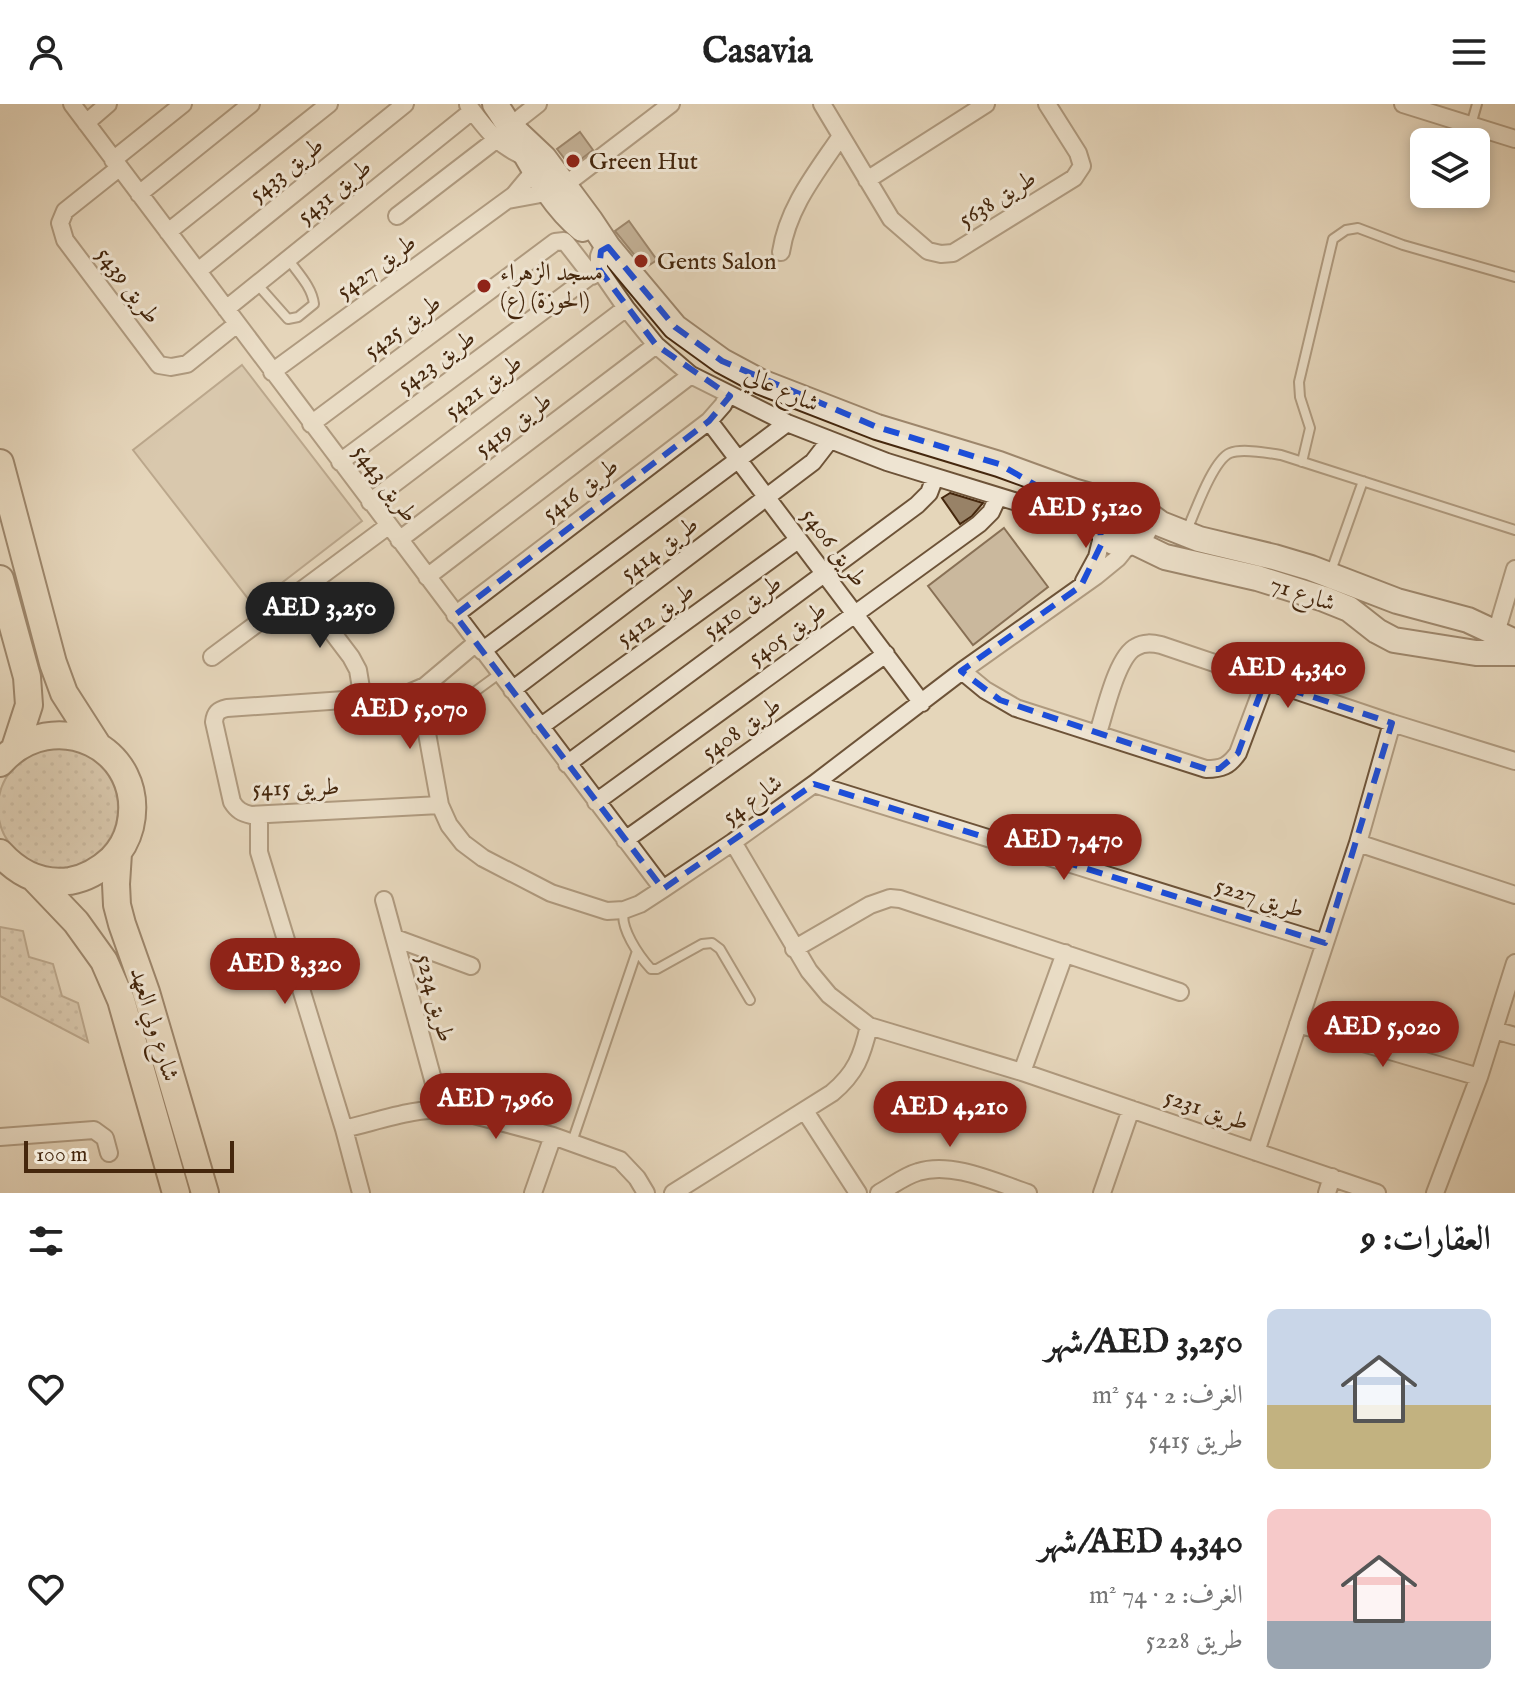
<!DOCTYPE html>
<html lang="ar">
<meta charset="utf-8">
<style>
body{margin:0;font-family:"IM FELL English",Amiri,serif;background:#f2f2f2;color:#222;direction:rtl;height:100vh;display:flex;flex-direction:column;font-size:30px;white-space:nowrap}
*{box-sizing:border-box;margin:0}
p{font-size:26px;color:#767676}
.icon{flex:none;width:44px;height:44px;fill:none;stroke:currentColor;stroke-width:2;stroke-linecap:round;stroke-linejoin:round}
.map{position:relative;height:1089px;overflow:hidden;direction:ltr}
.details{display:flex;flex-direction:column;background:#fff;flex:1}
.details>*{flex:none}
.fabs{position:absolute;left:1410px;top:24px;display:grid;gap:16px}
.fabs a{display:grid;place-items:center;width:80px;height:80px;border-radius:12px;background:#fff;box-shadow:0 4px 12px #0003;font-size:40px}
.scale{position:absolute;left:24px;bottom:20px;width:210px;box-sizing:border-box;padding-left:8px;border:4px solid #45270d;border-top:0;font-size:22px;line-height:28px;white-space:nowrap;color:#45270d;-webkit-text-stroke:6px #eee4d2;paint-order:stroke}
.price{position:absolute;translate:-50% -68px;padding:0 18px;border-radius:28px;background:#8f2418;color:#fff;font-size:26px;line-height:52px;filter:drop-shadow(0 2px 4px #0008)}
.price::after{content:'';position:absolute;left:50%;top:48px;width:24px;height:18px;margin-left:-12px;background:inherit;clip-path:polygon(0 0,100% 0,50% 100%)}
.price.on{background:#222;color:#fff}
ul{padding:0;list-style:none}
li{display:flex;align-items:center;gap:24px;height:200px;padding:0 24px}
li span{display:grid;place-items:center;flex:none;width:224px;height:160px;border-radius:12px;color:#555}
li>.icon{margin-inline-start:auto}
span .icon{width:96px;height:96px;fill:#fffc;stroke-width:1}
li b{font-size:34px}
h2{display:flex;justify-content:space-between;align-items:center;height:96px;padding:0 24px;font-size:34px}
header{display:flex;justify-content:space-between;align-items:center;height:104px;padding:0 24px;background:#fff;font-size:36px;font-weight:800}
.map>svg:first-child{display:block}
.grass{fill:url(#grass-dots);stroke:#887055;stroke-width:2}
.garden{fill:#cab89d;stroke:#887055;stroke-width:2}
.building{fill:#988267;stroke:#45270d;stroke-width:2}
.lines{fill:none;stroke-linecap:round;stroke-linejoin:round}
.lane-casing{stroke:#6d5338;stroke-width:12}
.street-casing{stroke:#6d5338;stroke-width:20}
.secondary-casing{stroke:#45270d;stroke-width:28}
.primary-casing{stroke:#45270d;stroke-width:30}
.lane{stroke:#eee4d2;stroke-width:8}
.street{stroke:#eee4d2;stroke-width:16}
.secondary{stroke:#eee4d2;stroke-width:24}
.primary{stroke:#e5d6ba;stroke-width:26}
.marked{fill:none;stroke:#1d4ed8;stroke-width:6;stroke-dasharray:16 10;stroke-linejoin:round}
.poi-dot{fill:#8f2418;stroke:#eee4d2;stroke-width:3}
.labels{text-anchor:middle;stroke-width:6;stroke-linejoin:round;paint-order:stroke}
.poi-label{font-size:24px;fill:#45270d;stroke:#eee4d2;text-anchor:start}
.street-label{font-size:24px;fill:#45270d;stroke:#eee4d2}
</style>
<header><svg class="icon" aria-label="menu" viewBox="0 0 24 24"><path d="M4 6h16M4 12h16M4 18h16"/></svg>Casavia<svg class="icon" aria-label="person" viewBox="0 0 24 24"><circle cx="12" cy="8" r="4"/><path d="M4 21q1-7 8-7t8 7"/></svg></header>
<div class="map">
<svg width="1515" height="1089" viewBox="0 0 1515 1089">
<defs>
<pattern id="grass-dots" width="8" height="8" patternUnits="userSpaceOnUse" patternTransform="scale(2)"><rect width="8" height="8" fill="#cab89d"/><path d="M2 2h.1M6 6h.1" fill="none" stroke="#a6967e" stroke-width="1.8" stroke-linecap="round"/></pattern>
</defs>
<rect width="100%" height="100%" fill="#e5d6ba"/>
<filter id="stains"><feTurbulence type="fractalNoise" baseFrequency=".0025" numOctaves="4"/><feColorMatrix values="0 0 0 0 .2 0 0 0 0 .09 0 0 0 0 .02 0 0 0 .5 -.17"/></filter>
<radialGradient id="worn" r=".72"><stop offset=".6" stop-color="#630" stop-opacity="0"/><stop offset="1" stop-color="#630" stop-opacity=".3"/></radialGradient>
<!-- grass -->
<path class="grass" d="M-2 704a60 60 0 1 1 120 0a60 60 0 1 1-120 0Z
M0,823L23,827L29,853L53,860L62,892L78,899L88,938L0,892Z"/>
<!-- garden -->
<path class="garden" d="M242,261L362,417L253,501L133,346Z
M1004,424L1048,483L973,541L928,482Z"/>
<!-- building -->
<path class="building" d="M580,28L593,46L571,63L557,45Z
M629,117L657,156L645,164L615,127Z
M950,389L983,399L972,412L960,420L942,394Z"/>
<g class="lines">
<defs>
<path id="lane" d="M1471,21L1477,0
M257,180L288,215L298,213L314,200C312,183 298,169 288,155
M1302,358L1310,324L1300,293L1299,278L1333,135L1346,126L1358,124L1403,141L1515,173
M1187,426C1195,408 1213,356 1230,349C1242,344 1268,349 1281,351L1515,426
M1331,467L1363,377
M458,600L499,570
M624,806C619,823 639,852 651,865H657L702,840L712,839L720,845L750,896
M572,1038L637,847"/>
<path id="street" d="M72,0L663,785
M822,0L891,115L928,147L941,150L953,149L1074,74L1082,62L1078,49L1047,0
M1403,0L1515,35
M468,1C487,26 497,41 527,54
M86,19L108,0
M510,22L538,0
M113,56L183,0
M119,64L65,107L60,119L65,136L159,261L171,263L187,260L237,220
M867,76L986,0
M139,90L251,0
M508,96L557,87L671,0
M397,112L497,35
M168,128L329,0
M608,143L601,147L599,152V165L626,204L656,241L691,271L787,319L887,358L1017,398L1044,397L1057,391
M781,148C788,103 816,69 841,32
M198,167L405,0
M226,205L472,7
M272,268L514,91L539,61
M709,317L922,599
M311,320L555,138L564,137L567,140L592,172
M340,358L598,166
M370,398L626,204
M399,436L656,241
M427,473L691,271
M1084,477L1097,453L1103,428
M301,487L351,553L358,566L363,596
M455,511L709,317L723,301L728,291
M1496,529L1515,465
M482,547L787,319
M212,553L388,422
M962,567L985,586L1016,604L1206,665C1222,665 1229,662 1238,649L1265,577
M419,585L440,701L449,721L463,739L483,754L551,789L607,807L624,806L640,800L663,785L733,738L814,680L962,567L1096,472L1118,454L1131,438
M512,586L813,358L830,336
M540,623L798,436
M1098,629C1105,608 1117,552 1136,543C1144,538 1152,539 1161,541L1392,619L1515,657
M567,660L917,401L929,389L935,373
M814,680L1325,839
M596,698L979,420L991,408L998,393
M440,701L251,711C242,709 237,706 232,698L214,618C215,609 218,606 227,604L402,592L425,582L476,539
M259,711V748L344,1025L361,1089
M625,736L886,550
M733,738L809,867L829,891L869,922L1022,968L1377,1089
M1358,739L1515,791
M384,796L441,1005
M395,834L471,862
M794,845L870,801L890,794L900,795L1180,888
M1298,920L1479,973
M1494,926L1515,932
M1022,968L1065,849
M805,1007L858,1089
M344,1025C379,1017 418,1002 455,1006L553,1032L620,1056L637,1074L646,1089
M0,1033L94,1026L105,1034L109,1049
M1256,1048L1358,739L1392,619
M533,1089L553,1032
M673,1089L832,989C856,969 862,952 869,922
M879,1089C892,1082 904,1072 918,1068C952,1057 995,1078 1028,1089
M1102,1089L1131,1005
M1327,1089L1332,1073
M1435,1089L1479,973L1515,859"/>
<path id="secondary" d="M495,0C525,42 541,91 582,125
M510,22L544,54L590,116L608,143L675,223L722,257L761,278L877,323L999,360L1073,387L1111,398
M1100 417a23 23 0 1 1 46 0a23 23 0 1 1-46 0Z
M1143,407L1161,420L1199,435L1274,453L1311,464L1397,497L1468,516L1515,538
M1134,438L1165,453L1257,474L1324,495L1349,505L1377,527L1394,536L1476,549H1515"/>
<path id="primary" d="M0,359L53,559L64,589L98,642
M0,475L27,573L29,601L15,644
M0,659C53,599 148,644 130,723C127,735 121,746 112,755C100,766 87,774 70,777C42,781 19,770 0,749
M118,749L116,780L117,801L122,820L146,888L205,1089
M35,775L76,818L104,857L121,896L176,1089"/>
</defs>
<!-- lane casing -->
<use href="#lane" class="lane-casing"/>
<!-- street casing -->
<use href="#street" class="street-casing"/>
<!-- secondary casing -->
<use href="#secondary" class="secondary-casing"/>
<!-- primary casing -->
<use href="#primary" class="primary-casing"/>
<!-- lane -->
<use href="#lane" class="lane"/>
<!-- street -->
<use href="#street" class="street"/>
<!-- secondary -->
<use href="#secondary" class="secondary"/>
<!-- primary -->
<use href="#primary" class="primary"/>
</g>
<!-- marked area -->
<path d="M0 0H1515V1089H0ZM608,143L675,223L722,257L877,323L999,360L1100,418L1101,441L1081,482L961,567L1000,596L1206,665H1219L1238,649L1265,577L1392,619L1325,839L814,680L663,785L455,511L709,317L730,292L656,241L599,165L601,147Z" fill="#e5d6ba" fill-opacity=".55" fill-rule="evenodd"/>
<path class="marked" d="M608,143L675,223L722,257L877,323L999,360L1100,418L1101,441L1081,482L961,567L1000,596L1206,665H1219L1238,649L1265,577L1392,619L1325,839L814,680L663,785L455,511L709,317L730,292L656,241L599,165L601,147Z"/>
<!-- markers -->
<g class="poi-dot">
<circle cx="573" cy="57" r="8"/>
<circle cx="641" cy="157" r="8"/>
<circle cx="484" cy="182" r="8"/>
</g>
<g class="labels">
<!-- poi labels -->
<g class="poi-label">
<text x="589" y="65">Green Hut</text>
<text x="657" y="165">Gents Salon</text>
<text x="500" y="176">مسجد الزهراء<tspan x="500" dy="28">(ع) (الحوزة)</tspan></text>
</g>
<!-- street labels -->
<g class="street-label">
<text transform="translate(286 65) rotate(-39)" y="8">طريق 5433</text>
<text transform="translate(334 87) rotate(-39)" y="8">طريق 5431</text>
<text transform="translate(997 94) rotate(-32)" y="8">طريق 5638</text>
<text transform="translate(376 162) rotate(-36)" y="8">طريق 5427</text>
<text transform="translate(129 181) rotate(53)" y="8">طريق 5439</text>
<text transform="translate(402 222) rotate(-37)" y="8">طريق 5425</text>
<text transform="translate(436 257) rotate(-36)" y="8">طريق 5423</text>
<text transform="translate(483 282) rotate(-37)" y="8">طريق 5421</text>
<text transform="translate(782 285) rotate(24)" y="8">شارع عالي</text>
<text transform="translate(513 320) rotate(-37)" y="8">طريق 5419</text>
<text transform="translate(386 379) rotate(53)" y="8">طريق 5443</text>
<text transform="translate(580 385) rotate(-37)" y="8">طريق 5416</text>
<text transform="translate(835 443) rotate(53)" y="8">طريق 5406</text>
<text transform="translate(659 444) rotate(-37)" y="8">طريق 5414</text>
<text transform="translate(1303 489) rotate(19)" y="8">شارع 71</text>
<text transform="translate(742 502) rotate(-36)" y="8">طريق 5410</text>
<text transform="translate(655 510) rotate(-36)" y="8">طريق 5412</text>
<text transform="translate(787 529) rotate(-36)" y="8">طريق 5405</text>
<text transform="translate(741 624) rotate(-35)" y="8">طريق 5408</text>
<text transform="translate(296 683) rotate(-1)" y="8">طريق 5415</text>
<text transform="translate(752 695) rotate(-36)" y="8">شارع 54</text>
<text transform="translate(1260 793) rotate(17)" y="8">طريق 5227</text>
<text transform="translate(436 894) rotate(75)" y="8">طريق 5234</text>
<text transform="translate(155 920) rotate(73)" y="8">شارع ولي العهد</text>
<text transform="translate(1207 1005) rotate(19)" y="8">طريق 5231</text>
</g>
</g>
<rect width="100%" height="100%" filter="url(#stains)"/>
<rect width="100%" height="100%" fill="url(#worn)"/>
</svg>
<div class="fabs">
<a><svg class="icon" aria-label="layers" viewBox="0 0 24 24"><path d="M12 4l9 5-9 5-9-5zM3 14l9 5 9-5"/></svg></a>
</div>
<div class="scale">100 m</div>
<b class="price" style="left:1086px;top:446px">AED 5,120</b>
<b class="price on" style="left:320px;top:546px">AED 3,250</b>
<b class="price" style="left:1288px;top:606px">AED 4,340</b>
<b class="price" style="left:410px;top:647px">AED 5,070</b>
<b class="price" style="left:1064px;top:778px">AED 7,470</b>
<b class="price" style="left:285px;top:902px">AED 8,320</b>
<b class="price" style="left:1383px;top:965px">AED 5,020</b>
<b class="price" style="left:496px;top:1037px">AED 7,960</b>
<b class="price" style="left:950px;top:1045px">AED 4,210</b>
</div>
<section class="details">
<h2>العقارات: 9<svg class="icon" aria-label="filters" viewBox="0 0 24 24"><path d="M4 7h16M4 17h16"/><circle cx="9" cy="7" r="2"/><circle cx="15" cy="17" r="2"/></svg></h2>
<ul>
<li><span style="background:linear-gradient(#c9d6e8 60%,#c2b280 0)"><svg class="icon" aria-label="home" viewBox="0 0 24 24"><path d="M3 11l9-7 9 7M6 9v11h12V9"/></svg></span><div><b>AED 3,250/شهر</b><p>الغرف: 2 · 54 m²</p><p>طريق 5415</p></div><svg class="icon" aria-label="heart" viewBox="0 0 24 24"><path d="M12 20l-8-8c-3-5 5-10 8-4 3-6 11-1 8 4z"/></svg></li>
<li><span style="background:linear-gradient(#f6c9c9 70%,#9aa5b1 0)"><svg class="icon" aria-label="home" viewBox="0 0 24 24"><path d="M3 11l9-7 9 7M6 9v11h12V9"/></svg></span><div><b>AED 4,340/شهر</b><p>الغرف: 2 · 74 m²</p><p>طريق 5228</p></div><svg class="icon" aria-label="heart" viewBox="0 0 24 24"><path d="M12 20l-8-8c-3-5 5-10 8-4 3-6 11-1 8 4z"/></svg></li>
</ul>
</section>
